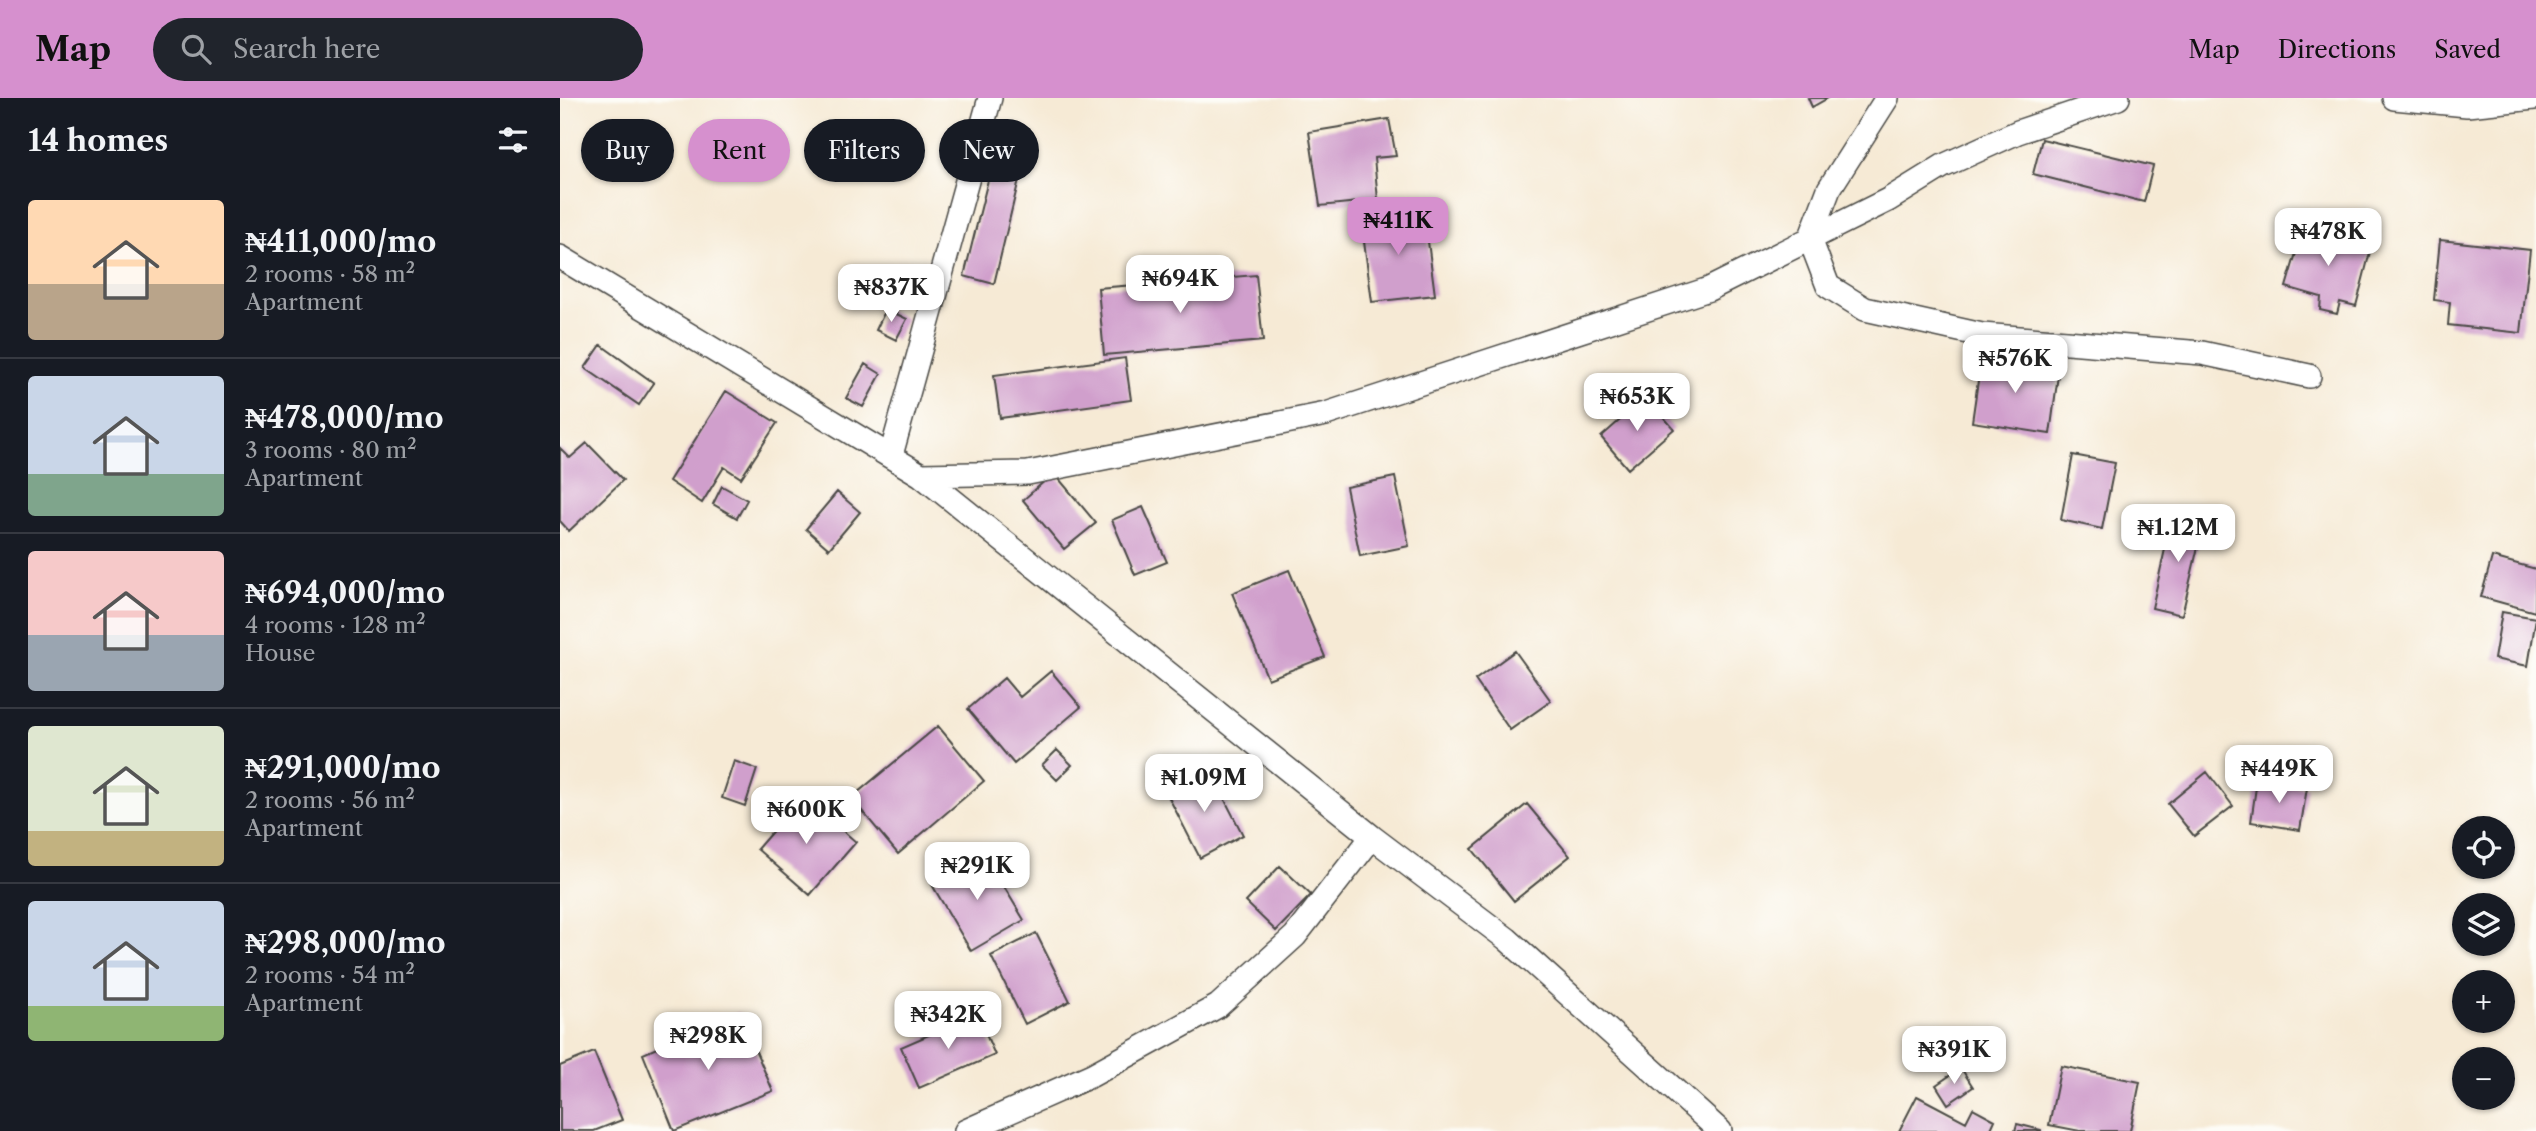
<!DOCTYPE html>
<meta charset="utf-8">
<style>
body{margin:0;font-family:"Libre Caslon Text",serif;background:#20242c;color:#f1f3f6;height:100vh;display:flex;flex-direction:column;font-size:26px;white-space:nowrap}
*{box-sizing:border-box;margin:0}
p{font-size:23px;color:#9ea1a6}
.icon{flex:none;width:38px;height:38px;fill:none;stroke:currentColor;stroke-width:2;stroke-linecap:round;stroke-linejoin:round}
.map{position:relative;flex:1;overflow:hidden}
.side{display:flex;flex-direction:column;background:#171b24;width:560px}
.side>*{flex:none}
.top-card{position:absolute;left:21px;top:21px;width:665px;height:63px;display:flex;gap:14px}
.buttons{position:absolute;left:1892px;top:718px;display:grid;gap:14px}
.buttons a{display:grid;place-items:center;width:63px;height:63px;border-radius:50%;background:#171b24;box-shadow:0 2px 5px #0004;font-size:35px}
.price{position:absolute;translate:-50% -60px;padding:0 16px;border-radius:14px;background:#fff;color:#222;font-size:23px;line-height:46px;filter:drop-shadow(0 2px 4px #0008)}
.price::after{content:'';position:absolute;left:50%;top:42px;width:21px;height:16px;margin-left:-10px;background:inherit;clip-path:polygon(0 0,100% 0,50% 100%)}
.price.selected{background:#d690ce;color:#111}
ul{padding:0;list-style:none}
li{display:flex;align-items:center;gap:21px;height:175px;padding:0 28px}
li+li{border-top:2px solid #363941}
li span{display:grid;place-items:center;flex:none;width:196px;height:140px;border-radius:7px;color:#555}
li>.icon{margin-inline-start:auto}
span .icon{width:84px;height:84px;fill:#fffc;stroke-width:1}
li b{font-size:30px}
h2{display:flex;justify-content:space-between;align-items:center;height:84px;padding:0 28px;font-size:30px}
.pill{padding:0 24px;border-radius:32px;background:#171b24;box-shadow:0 2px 5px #0004;font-size:24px;line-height:63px}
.pill.selected{background:#d690ce;color:#111}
header{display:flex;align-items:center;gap:42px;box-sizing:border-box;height:98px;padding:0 35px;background:#d690ce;color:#111}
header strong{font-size:33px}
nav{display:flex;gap:38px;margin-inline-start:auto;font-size:24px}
.search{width:490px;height:63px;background:#20242c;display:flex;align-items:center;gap:18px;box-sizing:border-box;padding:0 24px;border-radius:38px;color:#9ea1a6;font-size:26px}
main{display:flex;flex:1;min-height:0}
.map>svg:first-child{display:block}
.building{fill:#d09fcc}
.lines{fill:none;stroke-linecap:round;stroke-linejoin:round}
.street-casing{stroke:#494844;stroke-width:26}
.street{stroke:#fff;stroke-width:23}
</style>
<header>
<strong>Map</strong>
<div class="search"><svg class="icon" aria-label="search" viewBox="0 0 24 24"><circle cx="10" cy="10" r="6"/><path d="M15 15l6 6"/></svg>Search here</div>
<nav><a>Map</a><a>Directions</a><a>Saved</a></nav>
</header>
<main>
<section class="side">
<h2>14 homes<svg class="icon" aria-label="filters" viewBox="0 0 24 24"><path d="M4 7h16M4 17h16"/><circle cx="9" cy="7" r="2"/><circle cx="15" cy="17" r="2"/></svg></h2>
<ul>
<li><span style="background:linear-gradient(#ffd9b3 60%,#b9a48a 0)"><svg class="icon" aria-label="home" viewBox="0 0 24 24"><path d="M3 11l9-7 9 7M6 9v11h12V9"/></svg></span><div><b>₦411,000/mo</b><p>2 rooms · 58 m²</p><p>Apartment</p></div></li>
<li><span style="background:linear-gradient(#c9d6e8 70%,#7fa58c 0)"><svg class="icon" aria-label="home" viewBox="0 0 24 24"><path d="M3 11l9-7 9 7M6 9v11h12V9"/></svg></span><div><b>₦478,000/mo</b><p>3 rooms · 80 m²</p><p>Apartment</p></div></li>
<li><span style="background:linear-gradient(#f6c9c9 60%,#9aa5b1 0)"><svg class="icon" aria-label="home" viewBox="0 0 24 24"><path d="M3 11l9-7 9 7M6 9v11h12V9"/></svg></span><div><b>₦694,000/mo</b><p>4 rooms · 128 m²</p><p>House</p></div></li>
<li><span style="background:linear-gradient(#dfe7d0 75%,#c2b280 0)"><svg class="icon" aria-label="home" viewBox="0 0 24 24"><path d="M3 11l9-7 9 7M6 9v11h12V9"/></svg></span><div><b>₦291,000/mo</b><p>2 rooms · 56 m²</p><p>Apartment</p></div></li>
<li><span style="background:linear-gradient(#c9d6e8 75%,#8fb573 0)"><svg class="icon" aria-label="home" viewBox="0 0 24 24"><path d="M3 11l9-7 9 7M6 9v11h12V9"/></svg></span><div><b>₦298,000/mo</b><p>2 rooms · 54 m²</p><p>Apartment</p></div></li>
</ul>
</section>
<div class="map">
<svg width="1976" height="1033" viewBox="0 0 1976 1033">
<rect width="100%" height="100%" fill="#fdfcf7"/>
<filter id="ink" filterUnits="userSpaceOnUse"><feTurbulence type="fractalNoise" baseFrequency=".0143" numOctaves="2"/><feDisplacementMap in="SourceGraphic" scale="14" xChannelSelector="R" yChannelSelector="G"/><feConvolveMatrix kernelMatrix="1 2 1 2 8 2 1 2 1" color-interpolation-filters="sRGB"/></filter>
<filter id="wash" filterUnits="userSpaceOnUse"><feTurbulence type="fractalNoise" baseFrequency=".00686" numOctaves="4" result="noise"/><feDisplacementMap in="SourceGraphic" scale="28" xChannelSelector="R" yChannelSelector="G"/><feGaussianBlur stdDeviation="1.57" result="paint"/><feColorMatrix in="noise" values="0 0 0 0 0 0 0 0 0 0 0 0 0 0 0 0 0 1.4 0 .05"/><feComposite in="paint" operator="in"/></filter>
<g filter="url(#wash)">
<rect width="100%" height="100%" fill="#f6ead5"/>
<g id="blocks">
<!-- building -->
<path class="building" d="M1248,0H1268L1252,9Z
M829,21L836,58L814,60L818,102L760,108L749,34Z
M1482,41L1593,68L1584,104L1473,76Z
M432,66L461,73L434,186L404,178Z
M864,113L875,197L812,204L801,121Z
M1744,128H1776L1777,145L1810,154L1796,208L1780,204L1777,216L1760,212L1761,199L1726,189Z
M1880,142L1970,152L1961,235L1888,227L1890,204L1874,202Z
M696,177L703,243L544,257L538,190Z
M326,211L347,221L336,242L316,232Z
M41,247L94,285L79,307L25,270Z
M1440,250L1469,254L1467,273L1498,277L1490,336L1412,324L1420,269L1437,272Z
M565,260L571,302L440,320L434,277Z
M305,266L321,276L303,309L286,300Z
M166,293L217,325L181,380L164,369L142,405L109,383Z
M1086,299L1114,331L1068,371L1041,339Z
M27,345L63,382L9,433L0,423V350L10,360Z
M1513,357L1555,365L1542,431L1501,422Z
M494,375L536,425L504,451L463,402Z
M835,379L849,448L800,458L786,389Z
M162,388L187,402L177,420L153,406Z
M277,394L300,414L269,451L246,431Z
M583,409L607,464L575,477L552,422Z
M1613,415L1644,423L1622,517L1592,510Z
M1932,459L1976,471L1975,514L1921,499Z
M729,472L765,559L708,581L672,495Z
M1942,514L1976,520L1968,568L1934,561Z
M955,553L991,603L950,632L915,582Z
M491,573L521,609L454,666L408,611L444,580L460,599Z
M378,628L424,683L338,756L291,700Z
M497,652L512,667L497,682L482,667Z
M174,663L197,671L185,708L162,700Z
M649,671L683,737L640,760L606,694Z
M1647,674L1673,708L1634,738L1608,706Z
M1697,682L1747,690L1740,732L1691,724Z
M243,698L296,744L250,797L197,751Z
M967,706L1010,758L954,803L912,751Z
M423,754L464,822L411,853L371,785Z
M720,768L751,797L716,833L686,804Z
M476,835L510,903L465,926L431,858Z
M179,914L213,993L114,1033L83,956Z
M417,916L435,957L359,990L341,949Z
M34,954L62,1022L34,1033H0V968Z
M1501,968L1580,984L1570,1033H1520L1489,1027Z
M1401,970L1413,989L1388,1006L1376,987Z
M1357,998L1406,1024L1413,1010L1435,1022L1430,1033H1339Z
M1457,1026L1481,1032V1033H1455Z"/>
</g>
</g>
<g filter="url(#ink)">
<use href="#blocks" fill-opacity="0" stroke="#494844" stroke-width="2"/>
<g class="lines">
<defs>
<path id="street" d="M1327,0L1269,91L1250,141L1268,188L1305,211L1422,237L1642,255L1749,278
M1834,0L1907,7L1974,0
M0,159L361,377L812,739L947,841L1160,1033
M331,357L430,0
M361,377L468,375L766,316L1149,191L1328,102L1383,68L1458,34L1558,0
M406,1033L532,977L658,908L735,838L812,739"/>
</defs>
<!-- street casing -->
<use href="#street" class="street-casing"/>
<!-- street -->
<use href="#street" class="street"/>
</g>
</g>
</svg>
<div class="buttons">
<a><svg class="icon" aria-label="locate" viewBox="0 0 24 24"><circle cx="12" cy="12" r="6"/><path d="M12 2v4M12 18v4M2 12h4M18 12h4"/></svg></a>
<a><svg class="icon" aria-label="layers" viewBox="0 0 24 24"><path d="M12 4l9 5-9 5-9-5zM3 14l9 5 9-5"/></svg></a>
<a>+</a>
<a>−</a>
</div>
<b class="price selected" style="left:838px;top:159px">₦411K</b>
<b class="price" style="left:1768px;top:170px">₦478K</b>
<b class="price" style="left:620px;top:217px">₦694K</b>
<b class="price" style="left:331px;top:226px">₦837K</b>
<b class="price" style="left:1455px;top:297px">₦576K</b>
<b class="price" style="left:1077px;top:335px">₦653K</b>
<b class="price" style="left:1618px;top:466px">₦1.12M</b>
<b class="price" style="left:1719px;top:707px">₦449K</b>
<b class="price" style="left:644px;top:716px">₦1.09M</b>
<b class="price" style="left:246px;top:748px">₦600K</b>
<b class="price" style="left:417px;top:804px">₦291K</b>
<b class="price" style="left:388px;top:953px">₦342K</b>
<b class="price" style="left:148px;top:974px">₦298K</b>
<b class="price" style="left:1394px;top:988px">₦391K</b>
<div class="top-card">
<a class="pill">Buy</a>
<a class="pill selected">Rent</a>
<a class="pill">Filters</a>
<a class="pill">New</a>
</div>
</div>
</main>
